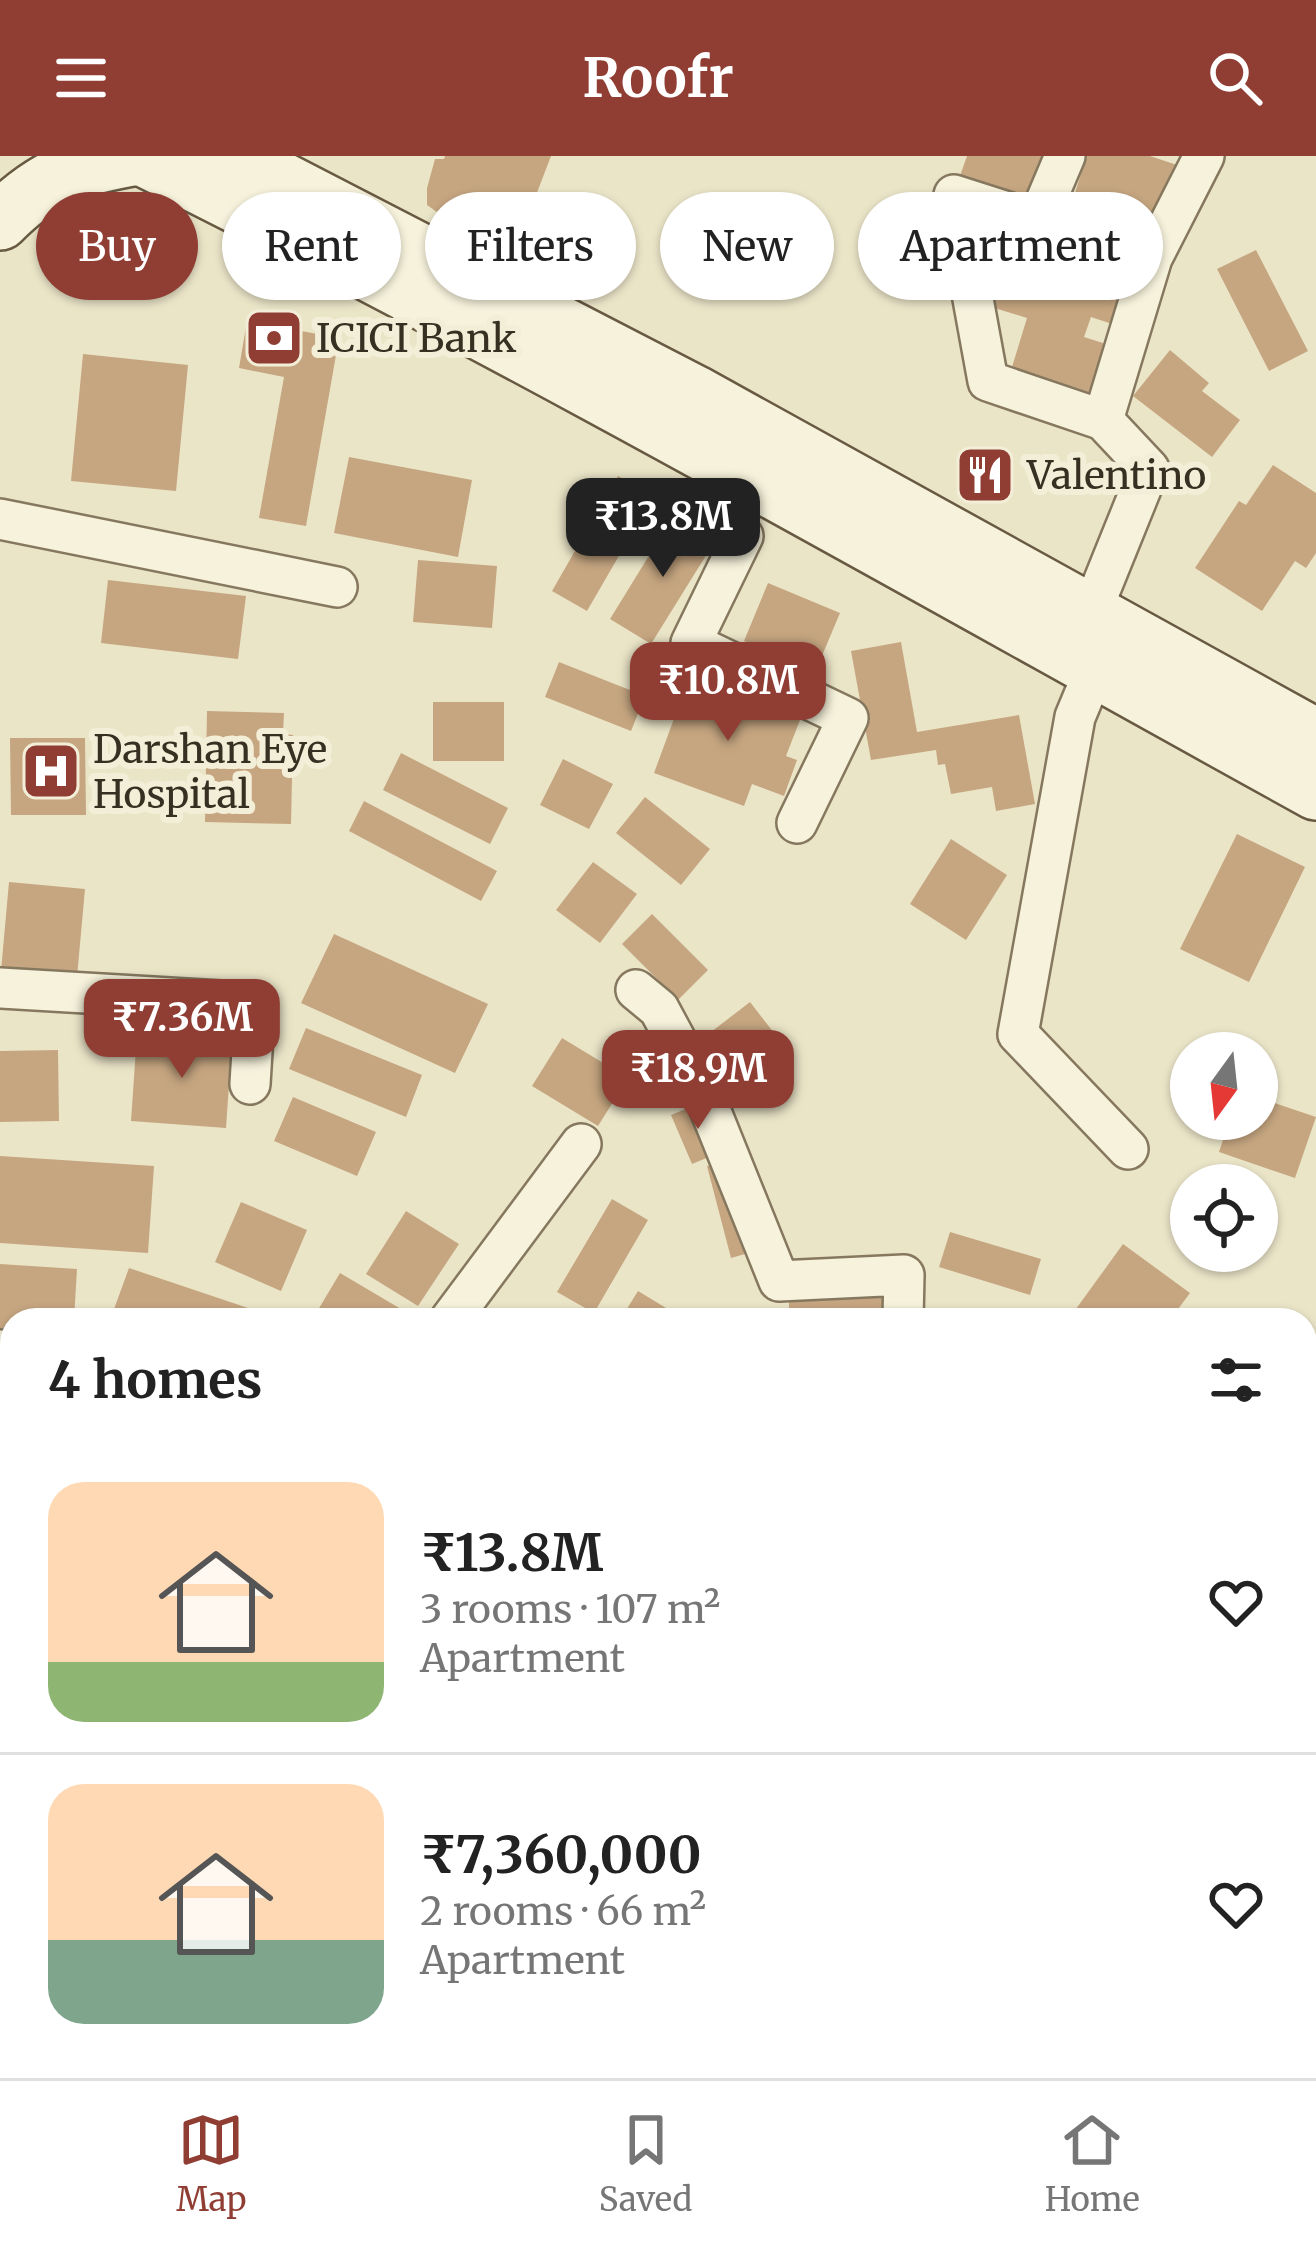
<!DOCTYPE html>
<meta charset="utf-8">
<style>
body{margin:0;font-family:Merriweather,serif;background:#f2f2f2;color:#222;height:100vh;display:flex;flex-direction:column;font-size:45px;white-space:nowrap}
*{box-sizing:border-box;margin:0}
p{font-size:39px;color:#767676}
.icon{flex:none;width:66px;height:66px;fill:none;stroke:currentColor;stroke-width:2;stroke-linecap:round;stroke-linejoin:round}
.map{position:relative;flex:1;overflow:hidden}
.side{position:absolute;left:0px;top:1152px;width:1317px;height:771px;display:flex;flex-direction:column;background:#fff;border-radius:36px 36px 0 0;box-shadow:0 3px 9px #0004}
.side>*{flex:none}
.guide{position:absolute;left:36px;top:36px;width:1245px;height:108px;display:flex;gap:24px}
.needle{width:78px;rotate:195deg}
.controls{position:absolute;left:1170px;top:876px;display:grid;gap:24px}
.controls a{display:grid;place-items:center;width:108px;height:108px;border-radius:50%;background:#fff;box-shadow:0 3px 9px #0004;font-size:60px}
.price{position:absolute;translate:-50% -102px;padding:0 27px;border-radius:24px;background:#903e34;color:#fff;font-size:39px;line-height:78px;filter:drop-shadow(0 3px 6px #0008)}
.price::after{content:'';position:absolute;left:50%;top:72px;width:36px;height:27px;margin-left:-18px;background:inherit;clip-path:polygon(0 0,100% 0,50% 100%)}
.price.current{background:#222;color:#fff}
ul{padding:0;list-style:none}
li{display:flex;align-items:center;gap:36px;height:300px;padding:0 48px}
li+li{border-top:3px solid #e0e0e0}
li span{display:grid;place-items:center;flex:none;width:336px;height:240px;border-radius:36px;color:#555}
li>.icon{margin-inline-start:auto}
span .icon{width:144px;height:144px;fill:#fffc;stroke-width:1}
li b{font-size:51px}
h2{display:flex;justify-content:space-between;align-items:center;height:144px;padding:0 48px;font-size:51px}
.tag{padding:0 42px;border-radius:54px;background:#fff;box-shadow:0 3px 9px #0004;font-size:42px;line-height:108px}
.tag.current{background:#903e34;color:#fff}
header{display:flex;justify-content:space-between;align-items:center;height:156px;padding:0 48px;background:#903e34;color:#fff;font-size:54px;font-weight:700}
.tab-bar{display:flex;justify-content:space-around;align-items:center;height:168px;border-top:3px solid #e0e0e0;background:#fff;font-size:33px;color:#767676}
.tab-bar a{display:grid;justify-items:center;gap:6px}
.tab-bar .current{color:#903e34}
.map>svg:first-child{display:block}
.building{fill:#c6a681}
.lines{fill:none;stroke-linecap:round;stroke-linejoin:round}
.minor-casing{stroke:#86785f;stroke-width:44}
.secondary-casing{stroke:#685942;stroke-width:62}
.minor{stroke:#f6f2db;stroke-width:39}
.secondary{stroke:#f6f2db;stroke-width:57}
.tree{fill:#8f9471}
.labels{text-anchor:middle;stroke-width:12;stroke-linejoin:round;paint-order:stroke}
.poi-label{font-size:39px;fill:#372f21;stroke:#f3eed7;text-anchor:start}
</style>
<header><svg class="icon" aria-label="menu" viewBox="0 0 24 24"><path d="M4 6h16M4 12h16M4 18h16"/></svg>Roofr<svg class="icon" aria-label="search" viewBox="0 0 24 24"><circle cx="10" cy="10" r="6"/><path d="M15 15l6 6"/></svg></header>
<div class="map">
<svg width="1316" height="1922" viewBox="0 0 1316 1922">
<rect width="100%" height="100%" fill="#ebe5c8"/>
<!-- building -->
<path class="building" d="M445,0H551L517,89L448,64L427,49V32L435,3H444Z
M967,0H1059L1042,49L960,20Z
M1087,0H1150L1177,9L1153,83L1069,55Z
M993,79L1127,120L1112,168L1091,161L1084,181L1106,188L1084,259L1005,234L1027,162L972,145Z
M1256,94L1308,195L1269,215L1217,113Z
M247,165L339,182L306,370L259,362L284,221L239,212Z
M1170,194L1209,227L1202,235L1240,264L1212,301L1133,240Z
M83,198L188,209L176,335L71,325Z
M349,301L472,324L458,401L334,377Z
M1273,309L1316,337V397L1306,412L1295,405L1262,455L1195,412L1239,345L1246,349Z
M618,320L653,341L587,455L552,435Z
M674,359L715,385L651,488L610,463Z
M418,404L497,410L492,472L413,466Z
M108,424L246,440L238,503L101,487Z
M768,427L840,457L816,514L744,485Z
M901,486L917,576L1019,559L1035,648L996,655L992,631L951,638L945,608L938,609L936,594L871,604L851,495Z
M559,506L645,540L631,575L545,541Z
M689,522L729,537L732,530L772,545L770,553L800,564L786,600L797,604L784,640L752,628L744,650L654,617Z
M433,546H504V605H433Z
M207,555L284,557L283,578L293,579L291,668L205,666Z
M10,582H85L86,659H11Z
M401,597L508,652L490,688L383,634Z
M563,603L613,628L589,673L540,649Z
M645,641L710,693L681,729L616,677Z
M364,645L497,715L481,745L349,675Z
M1237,678L1305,711L1249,826L1180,793Z
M951,683L1007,719L966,784L910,748Z
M593,706L637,738L600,787L556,754Z
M9,726L85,733L76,832L0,826Z
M652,758L708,814L678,844L622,788Z
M334,778L488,848L455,917L301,847Z
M750,846L774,877L723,916L698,886Z
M306,872L422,919L406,961L289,913Z
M137,878L232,885L226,972L131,965Z
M562,882L628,922L598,970L532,930Z
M58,894L59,965L0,966V895Z
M293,941L376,976L357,1020L274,985Z
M1257,941L1316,961L1295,1022L1219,996L1230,963H1257Z
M705,945L726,994L692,1008L671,959Z
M0,1000L154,1010L148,1097L0,1087Z
M734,1003L759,1094L731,1102L707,1010Z
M612,1043L648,1064L594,1157L557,1136Z
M241,1046L307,1074L281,1135L215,1106Z
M406,1055L459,1088L418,1150L366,1118Z
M950,1076L1041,1103L1030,1139L939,1111Z
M1123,1088L1190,1137L1170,1164H1068Z
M0,1108L77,1113L74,1164H12V1175L0,1174Z
M129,1112L251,1153L247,1164H110Z
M340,1117L401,1153L394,1164H312Z
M897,1130V1164H789V1132Z
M638,1135L686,1164H620Z
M0,1266H12V1340H0Z
M0,1345H12V1429H0Z
M12,1454V1499H0V1455Z
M12,1509V1557L0,1558V1510Z
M8,1752H12V1795H7Z
M0,1810H12V1911H183V1922H0Z
M248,1911H305L307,1918L295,1922H252Z"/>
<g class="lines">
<defs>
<path id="minor" d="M1037,66L1065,0
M1103,264L988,225L954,39L1152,102
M0,363L337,431
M743,380L691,487L848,562L797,667
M1090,459L1149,313L1103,264L1152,102L1204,0
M1095,513L1075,561L1018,878L1128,993
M0,832L255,847L250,928
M636,834L659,853L701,931L779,1125L904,1119L903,1164
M450,1164L581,988
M0,1194L12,1197
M0,1710L12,1711
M1305,1839L1316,1830
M363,1911L367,1922
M1210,1922L1222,1911"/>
<path id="secondary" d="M141,0C540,198 926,420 1316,635
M233,0L694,238L1316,582
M0,65C46,19 75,11 138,0"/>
</defs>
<!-- minor casing -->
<use href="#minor" class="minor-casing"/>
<!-- secondary casing -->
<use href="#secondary" class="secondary-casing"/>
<!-- minor -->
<use href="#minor" class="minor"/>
<!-- secondary -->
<use href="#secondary" class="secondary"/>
</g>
<!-- trees -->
<circle class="tree" cx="89" cy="102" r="12"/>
<!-- icons -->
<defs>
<symbol id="bank-square" viewBox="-11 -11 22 22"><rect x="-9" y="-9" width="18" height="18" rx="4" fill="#903e34" stroke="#f3eed7"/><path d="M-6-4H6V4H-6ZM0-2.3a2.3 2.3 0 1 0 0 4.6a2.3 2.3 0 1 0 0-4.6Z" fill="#fff"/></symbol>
<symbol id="restaurant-square" viewBox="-11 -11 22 22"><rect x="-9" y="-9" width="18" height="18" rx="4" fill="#903e34" stroke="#f3eed7"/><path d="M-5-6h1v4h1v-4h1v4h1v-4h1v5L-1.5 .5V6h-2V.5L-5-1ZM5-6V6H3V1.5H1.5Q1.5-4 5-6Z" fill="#fff"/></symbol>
<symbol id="hospital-square" viewBox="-11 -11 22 22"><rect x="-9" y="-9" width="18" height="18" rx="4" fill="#903e34" stroke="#f3eed7"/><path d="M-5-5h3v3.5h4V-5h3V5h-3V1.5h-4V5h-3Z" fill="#fff"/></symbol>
</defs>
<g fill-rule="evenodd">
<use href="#bank-square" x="241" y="149" width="66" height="66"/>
<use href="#restaurant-square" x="952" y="286" width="66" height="66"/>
<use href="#hospital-square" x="18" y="582" width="66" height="66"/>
</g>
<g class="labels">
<!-- poi labels -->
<g class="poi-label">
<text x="316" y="196">ICICI Bank</text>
<text x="1027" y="333">Valentino</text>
<text x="93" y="607">Darshan Eye<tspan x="93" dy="45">Hospital</tspan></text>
</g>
</g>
</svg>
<div class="controls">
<a><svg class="needle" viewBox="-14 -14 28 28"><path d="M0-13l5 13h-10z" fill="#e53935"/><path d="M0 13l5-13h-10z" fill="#767676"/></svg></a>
<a><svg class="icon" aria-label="locate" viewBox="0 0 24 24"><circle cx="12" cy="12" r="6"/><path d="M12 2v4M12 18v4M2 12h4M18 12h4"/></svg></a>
</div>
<b class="price current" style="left:663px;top:424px">₹13.8M</b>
<b class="price" style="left:728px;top:588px">₹10.8M</b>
<b class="price" style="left:182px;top:925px">₹7.36M</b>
<b class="price" style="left:698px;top:976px">₹18.9M</b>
<div class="guide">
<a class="tag current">Buy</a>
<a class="tag">Rent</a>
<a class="tag">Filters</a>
<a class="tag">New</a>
<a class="tag">Apartment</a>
</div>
<section class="side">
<h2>4 homes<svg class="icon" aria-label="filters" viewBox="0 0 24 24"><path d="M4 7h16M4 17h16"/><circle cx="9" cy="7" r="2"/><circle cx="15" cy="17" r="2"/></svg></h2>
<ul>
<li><span style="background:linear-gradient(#ffd9b3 75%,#8fb573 0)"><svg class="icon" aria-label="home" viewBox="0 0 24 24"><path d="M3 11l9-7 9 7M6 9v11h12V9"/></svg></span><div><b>₹13.8M</b><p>3 rooms · 107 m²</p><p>Apartment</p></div><svg class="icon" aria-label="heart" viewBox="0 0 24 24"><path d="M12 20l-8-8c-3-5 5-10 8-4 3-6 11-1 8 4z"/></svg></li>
<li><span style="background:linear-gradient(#ffd9b3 65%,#7fa58c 0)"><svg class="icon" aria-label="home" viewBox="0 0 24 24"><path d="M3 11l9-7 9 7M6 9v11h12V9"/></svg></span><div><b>₹7,360,000</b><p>2 rooms · 66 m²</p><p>Apartment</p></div><svg class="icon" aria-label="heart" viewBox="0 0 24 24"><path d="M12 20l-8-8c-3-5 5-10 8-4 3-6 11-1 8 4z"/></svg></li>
</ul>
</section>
</div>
<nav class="tab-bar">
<a class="current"><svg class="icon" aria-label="map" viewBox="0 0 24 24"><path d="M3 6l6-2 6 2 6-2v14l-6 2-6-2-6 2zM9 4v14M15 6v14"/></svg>Map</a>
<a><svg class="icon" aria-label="saved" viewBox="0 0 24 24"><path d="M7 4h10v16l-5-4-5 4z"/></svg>Saved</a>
<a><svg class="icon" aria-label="home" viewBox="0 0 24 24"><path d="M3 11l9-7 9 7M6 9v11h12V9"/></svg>Home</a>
</nav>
